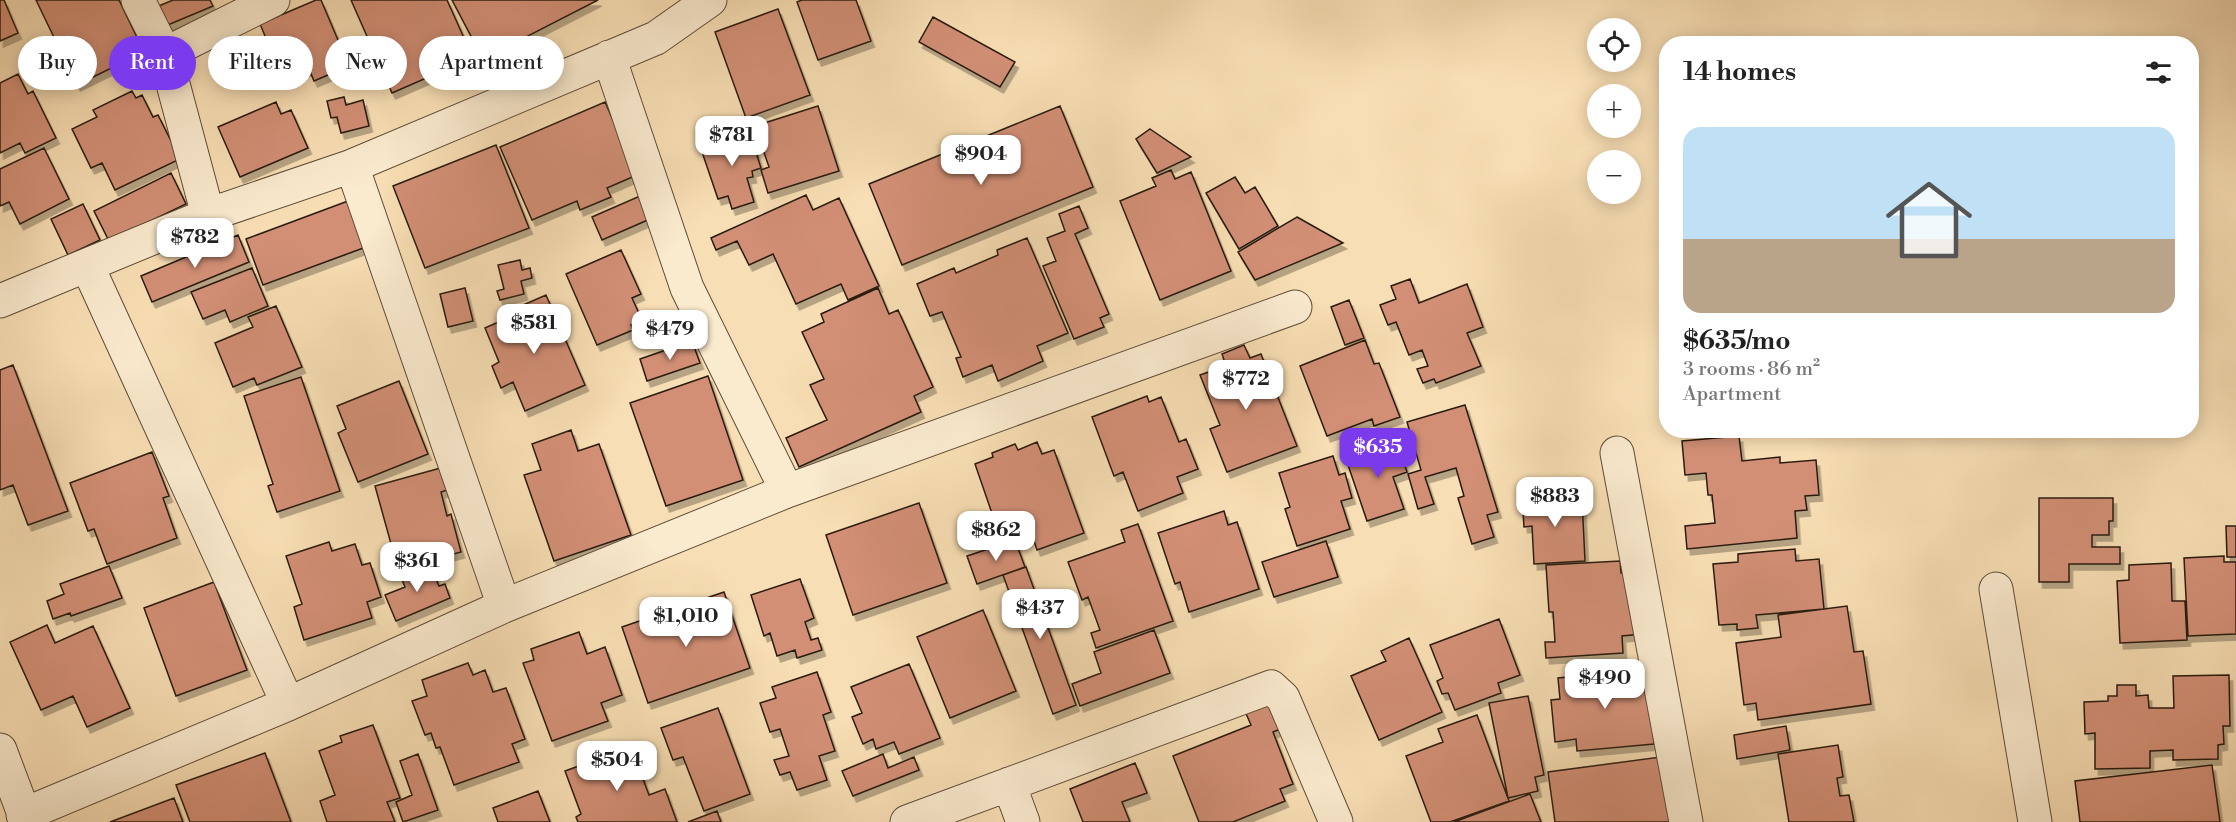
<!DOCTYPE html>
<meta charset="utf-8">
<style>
body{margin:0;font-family:"Libre Bodoni",serif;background:#f6f6f6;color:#222;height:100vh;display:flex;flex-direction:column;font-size:22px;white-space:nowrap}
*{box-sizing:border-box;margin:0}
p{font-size:20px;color:#767676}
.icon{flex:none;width:33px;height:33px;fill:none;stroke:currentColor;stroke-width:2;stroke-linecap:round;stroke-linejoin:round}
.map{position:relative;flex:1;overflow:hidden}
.sheet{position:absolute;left:1659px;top:36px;width:540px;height:402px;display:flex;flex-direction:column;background:#fff;border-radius:24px;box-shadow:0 3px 15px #0003}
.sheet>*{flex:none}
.guide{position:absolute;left:18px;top:36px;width:570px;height:54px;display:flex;gap:12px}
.tools{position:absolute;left:1587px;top:18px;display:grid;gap:12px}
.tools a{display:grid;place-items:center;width:54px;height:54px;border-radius:50%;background:#fff;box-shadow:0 3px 15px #0003;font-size:30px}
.price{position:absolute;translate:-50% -51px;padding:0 14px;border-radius:12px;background:#fff;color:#222;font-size:20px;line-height:39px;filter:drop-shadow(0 2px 3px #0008)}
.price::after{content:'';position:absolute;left:50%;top:36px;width:18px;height:14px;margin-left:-9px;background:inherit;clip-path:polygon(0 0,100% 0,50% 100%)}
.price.selected{background:#7c3aed;color:#fff}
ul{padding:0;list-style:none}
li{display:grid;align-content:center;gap:12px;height:318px;padding:0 24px}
li span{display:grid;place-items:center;height:186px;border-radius:18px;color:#555}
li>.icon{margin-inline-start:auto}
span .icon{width:108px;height:108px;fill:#fffc;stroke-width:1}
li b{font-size:26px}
h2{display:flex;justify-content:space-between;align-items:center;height:72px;padding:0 24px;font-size:26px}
.pill{padding:0 21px;border-radius:27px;background:#fff;box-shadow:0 3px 15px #0003;font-size:21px;line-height:54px}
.pill.selected{background:#7c3aed;color:#fff}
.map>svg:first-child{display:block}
.building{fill:#d28f76;stroke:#2a1b10;stroke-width:1.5;filter:url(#shadow)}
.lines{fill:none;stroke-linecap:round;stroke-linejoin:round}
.street-casing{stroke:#5e4c39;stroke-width:35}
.street{stroke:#faeace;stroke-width:33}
</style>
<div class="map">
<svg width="2236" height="822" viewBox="0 0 2236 822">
<defs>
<filter id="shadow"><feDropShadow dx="3.5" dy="6" stdDeviation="0" flood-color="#0004"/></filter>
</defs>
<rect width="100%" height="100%" fill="#f8deb4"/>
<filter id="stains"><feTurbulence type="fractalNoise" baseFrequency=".00333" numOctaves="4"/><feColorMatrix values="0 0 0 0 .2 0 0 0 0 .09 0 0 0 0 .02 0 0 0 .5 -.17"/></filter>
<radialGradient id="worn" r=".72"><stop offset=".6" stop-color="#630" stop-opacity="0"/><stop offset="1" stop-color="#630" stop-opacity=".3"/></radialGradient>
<!-- building -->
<path class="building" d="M0,0H4L18,33L0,41Z
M36,0H119L144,52L77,85Z
M173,0H210L213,6L163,27L154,8Z
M316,0H321L349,66L314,81L309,69L290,77L282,57L275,60L260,24Z
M351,0H447L473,58L457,65L462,76L444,83L440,72L392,93Z
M452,0H598L483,59Z
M802,0H856L871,41L818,60L797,2Z
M778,9L810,95L746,118L715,32Z
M933,17L1015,62L1000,87L919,42Z
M18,74L28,94L33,91L56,138L25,153L20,143L0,153V83Z
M132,91L136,98L142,95L153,117L158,115L180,159L115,190L102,163L91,168L72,129L97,117L93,110Z
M344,97L346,105L363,100L369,126L341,133L337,117L331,118L327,101Z
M276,102L281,114L291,110L308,148L240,177L218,127Z
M605,102L637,175L607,188L611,197L580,210L577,201L532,220L500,147Z
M818,106L839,171L768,193L761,170L769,167L755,126Z
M1060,106L1093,187L902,265L869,184Z
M1150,129L1191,157L1157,173L1136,139Z
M749,130L761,168L752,171L753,177L747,178L754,202L732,209L728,196L718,199L700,146Z
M496,145L529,228L425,268L393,186Z
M44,148L69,199L20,224L9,202L0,206V169Z
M1171,170L1175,179L1191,172L1231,271L1160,300L1120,201L1156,186L1152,178Z
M171,173L186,204L109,241L94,211Z
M1235,177L1245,193L1255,187L1278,226L1239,249L1206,193Z
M806,195L813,210L839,198L879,286L848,300L841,284L796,304L773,254L749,265L737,241L716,250L711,238Z
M640,196L650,219L602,240L592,217Z
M348,201L366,247L263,285L246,239Z
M83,204L100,240L68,255L51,219Z
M1079,206L1088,228L1075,234L1109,314L1100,318L1104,327L1074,339L1043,266L1056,261L1047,238L1065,231L1059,214Z
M1297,217L1343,243L1255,280L1238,252Z
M238,235L249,262L152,302L141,276Z
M1027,238L1068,333L1037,346L1043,361L998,381L992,365L963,377L956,358L961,357L942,312L930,316L917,284L954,268L956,273L998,255L997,250Z
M621,250L641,294L632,298L642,320L631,325L633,330L597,345L566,274Z
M520,260L522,270L530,268L532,278L521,281L524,294L500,300L497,291L504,289L498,265Z
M252,268L268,306L230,322L225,310L203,319L191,292Z
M1410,279L1419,303L1467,284L1483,327L1467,333L1481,366L1436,383L1434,379L1423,383L1417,369L1428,366L1422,350L1409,355L1396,322L1388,325L1380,305L1396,299L1391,286Z
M465,288L473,321L448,327L440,294Z
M878,288L889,314L898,310L933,387L914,396L921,412L799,467L786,438L827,420L810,385L824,379L802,332L824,322L821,314Z
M546,295L585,385L525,411L513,382L501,388L492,366L499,362L485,328L523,311L521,306Z
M1349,300L1364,338L1345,345L1331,307Z
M276,306L302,367L257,385L254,378L233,387L215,343L253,327L248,317Z
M1365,340L1374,364L1379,363L1400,417L1374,426L1372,419L1327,436L1300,366Z
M692,341L700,363L647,381L640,359Z
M1244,345L1250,358L1261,354L1297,446L1227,472L1210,429L1220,425L1200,375L1226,366L1222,354Z
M13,365L68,511L28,525L13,485L0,490V370Z
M708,376L743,480L666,506L630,403Z
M301,377L340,491L277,512L268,486L273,484L244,396Z
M399,381L428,454L358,482L338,433L346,429L337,406Z
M1147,396L1149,402L1161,397L1179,442L1186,439L1198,469L1177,477L1183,493L1138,511L1123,472L1114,476L1092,417Z
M1465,405L1498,512L1487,515L1494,537L1472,544L1458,498L1464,496L1456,468L1425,477L1434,504L1418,509L1408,474L1421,470L1407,422Z
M571,430L578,451L599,444L631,535L554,561L524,475L541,470L532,444Z
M1739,436L1742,461L1780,457V463L1816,460L1819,495L1805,496L1807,510L1795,511L1797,538L1687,549L1685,526L1715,523L1712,495H1708L1706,473L1685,475L1682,441Z
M1396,440L1407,472L1393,477L1404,509L1367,521L1345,456Z
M1037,442L1042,454L1054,450L1084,533L1037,550L1032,535L1023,538L1015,518L996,525L975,464L993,457L992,453L1015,444L1018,450Z
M152,452L169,496L163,498L177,538L107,564L94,529L88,531L70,483Z
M1333,456L1339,475L1345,473L1352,498L1341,501L1350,529L1297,546L1285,509L1290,507L1279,473Z
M448,466L454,488L441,492L447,516L451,514L461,552L398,569L375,486Z
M1559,495V500L1582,499L1585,561L1534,564L1532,526L1524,527L1522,496Z
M2039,498H2113V521H2109V535H2092V547H2120V564H2069V582H2039Z
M919,503L947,583L853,615L826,535Z
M1224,511L1228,525L1237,522L1259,589L1189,612L1180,582L1175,584L1158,533Z
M1138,524L1173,621L1096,648L1091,633L1100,630L1088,597L1082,600L1068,562L1125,542L1121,530Z
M2226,526H2236V557H2227Z
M1015,540L1025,567L977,584L967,556Z
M1326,541L1338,577L1274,597L1262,562Z
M329,542L332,551L355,544L362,565L370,563L381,597L367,602L372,618L304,640L294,607L302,604L286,556Z
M1795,549L1796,561L1819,559L1824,609L1756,615L1758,628L1737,630V624L1719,625L1713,564L1738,562V554Z
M2224,556V562H2236V634L2188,636L2184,558Z
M1620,561L1621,573L1638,572L1642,634L1622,636L1623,653L1546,658L1545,642H1555L1553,612H1549L1546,565Z
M429,563L439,586L445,584L450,598L396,621L385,595L405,587L400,575Z
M2171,563L2172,601H2185L2187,640L2120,643L2117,581L2129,580V565Z
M109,566L122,598L71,616L70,613L53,619L47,601L64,594L60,584Z
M1026,567L1076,705L1053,714L1003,575Z
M800,579L814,618L805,622L811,640L818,638L822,650L797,658L795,650L777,656L770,633L764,636L751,595Z
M214,582L247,670L176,696L144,608Z
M724,592L750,668L648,703L622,627Z
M1847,606L1854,652L1863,651L1871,704L1758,720L1756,703L1744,705L1736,643L1781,637L1778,615Z
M983,610L1016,691L950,718L917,637Z
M1499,619L1520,675L1498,683L1501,693L1455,710L1448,693L1442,694L1437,681L1443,678L1430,645Z
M47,625L55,643L93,626L130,708L87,727L73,696L41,710L10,642Z
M1154,630L1170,673L1080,706L1072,684L1101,673L1094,652Z
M579,632L587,654L605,647L622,695L601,703L608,721L552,741L523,663L534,660L531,649Z
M1409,638L1442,712L1379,740L1351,676L1386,661L1381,651Z
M468,663L473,675L485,670L493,692L506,688L525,739L512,744L519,762L454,785L440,747L436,748L431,733L425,735L412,701L427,696L422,680Z
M909,664L940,738L899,754L894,742L876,749L873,739L863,744L852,717L862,713L851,687Z
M1638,670L1639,679L1657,677L1653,733L1654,744L1577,751L1576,739L1555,742L1551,700L1560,699L1558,678Z
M817,672L831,712L823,715L835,751L819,756L827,780L797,790L790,772L780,775L774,760L789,756L780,729L770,732L760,703L776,698L772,687Z
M2229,675L2230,726H2223L2224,744L2218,745V759L2173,760V750L2150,751V768L2095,769V733L2085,734L2084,702L2108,701V696H2117V685H2136V696L2148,695L2149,708H2174L2173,676Z
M1528,696L1544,775L1535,777L1538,791L1508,798L1489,703Z
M1271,697L1283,728L1273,732L1293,784L1280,789L1285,801L1233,822H1199L1173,756L1251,725L1244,709Z
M718,708L750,794L704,811L683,757L673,760L661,728Z
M1477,715L1509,801L1450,822H1431L1406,756L1443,742L1438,729Z
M373,725L400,798L387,802L395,822H327L320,801L335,795L319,751L342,742L340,736Z
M1786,726L1790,750L1737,759L1734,735Z
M1838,745L1843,777L1837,778L1840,796L1849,795L1854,822H1789L1778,754Z
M631,747L649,795L665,789L677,822H578L576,817L581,814L565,771Z
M265,753L291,822H190L176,785Z
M418,754L438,810L403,822L396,802L412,795L400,761Z
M883,754L888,768L914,757L919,770L853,796L842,771Z
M1668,756L1677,822H1555L1548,772Z
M1135,763L1147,793L1122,802L1130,822H1083L1070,789Z
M2212,765L2220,822H2080L2075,781Z
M538,791L550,822H498L493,808Z
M1530,794L1541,822H1454Z
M174,798L183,822H110Z
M717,811L721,822H688Z"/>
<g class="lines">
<defs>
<path id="street" d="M138,0L165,54L208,215
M165,54L273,0
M609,57L687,288L787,491
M352,166L504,606
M87,265L288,704
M0,301L208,215L352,166L656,38L710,0
M1617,453L1686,822
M1996,589L2035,822
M0,750L27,822
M1009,784L1023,822
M23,815L288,704L504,606L787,491L1295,307
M907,822L1271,687L1283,698L1336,822"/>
</defs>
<!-- street casing -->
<use href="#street" class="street-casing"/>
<!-- street -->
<use href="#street" class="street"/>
</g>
<rect width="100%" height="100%" filter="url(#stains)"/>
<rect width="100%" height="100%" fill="url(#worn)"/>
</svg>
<div class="tools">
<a><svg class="icon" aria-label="locate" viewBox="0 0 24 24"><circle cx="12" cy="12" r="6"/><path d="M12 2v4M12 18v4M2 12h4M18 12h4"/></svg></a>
<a>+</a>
<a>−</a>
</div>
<b class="price" style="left:732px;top:167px">$781</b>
<b class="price" style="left:981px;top:186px">$904</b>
<b class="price" style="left:195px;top:269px">$782</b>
<b class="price" style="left:534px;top:355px">$581</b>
<b class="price" style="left:670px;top:361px">$479</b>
<b class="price" style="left:1246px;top:411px">$772</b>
<b class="price selected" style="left:1378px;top:479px">$635</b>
<b class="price" style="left:1555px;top:528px">$883</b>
<b class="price" style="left:996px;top:562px">$862</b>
<b class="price" style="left:417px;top:593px">$361</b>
<b class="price" style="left:1040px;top:640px">$437</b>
<b class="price" style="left:686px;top:648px">$1,010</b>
<b class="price" style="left:1605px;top:710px">$490</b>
<b class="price" style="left:617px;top:792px">$504</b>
<div class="guide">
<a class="pill">Buy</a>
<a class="pill selected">Rent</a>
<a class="pill">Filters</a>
<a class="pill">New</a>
<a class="pill">Apartment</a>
</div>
<section class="sheet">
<h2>14 homes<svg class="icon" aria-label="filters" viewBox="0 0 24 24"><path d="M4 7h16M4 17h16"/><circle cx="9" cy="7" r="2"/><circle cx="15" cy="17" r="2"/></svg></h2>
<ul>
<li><span style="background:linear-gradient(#bfe0f5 60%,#b9a48a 0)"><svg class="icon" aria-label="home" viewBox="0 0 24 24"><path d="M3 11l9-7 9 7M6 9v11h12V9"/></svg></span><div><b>$635/mo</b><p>3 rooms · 86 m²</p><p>Apartment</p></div></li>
</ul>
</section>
</div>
